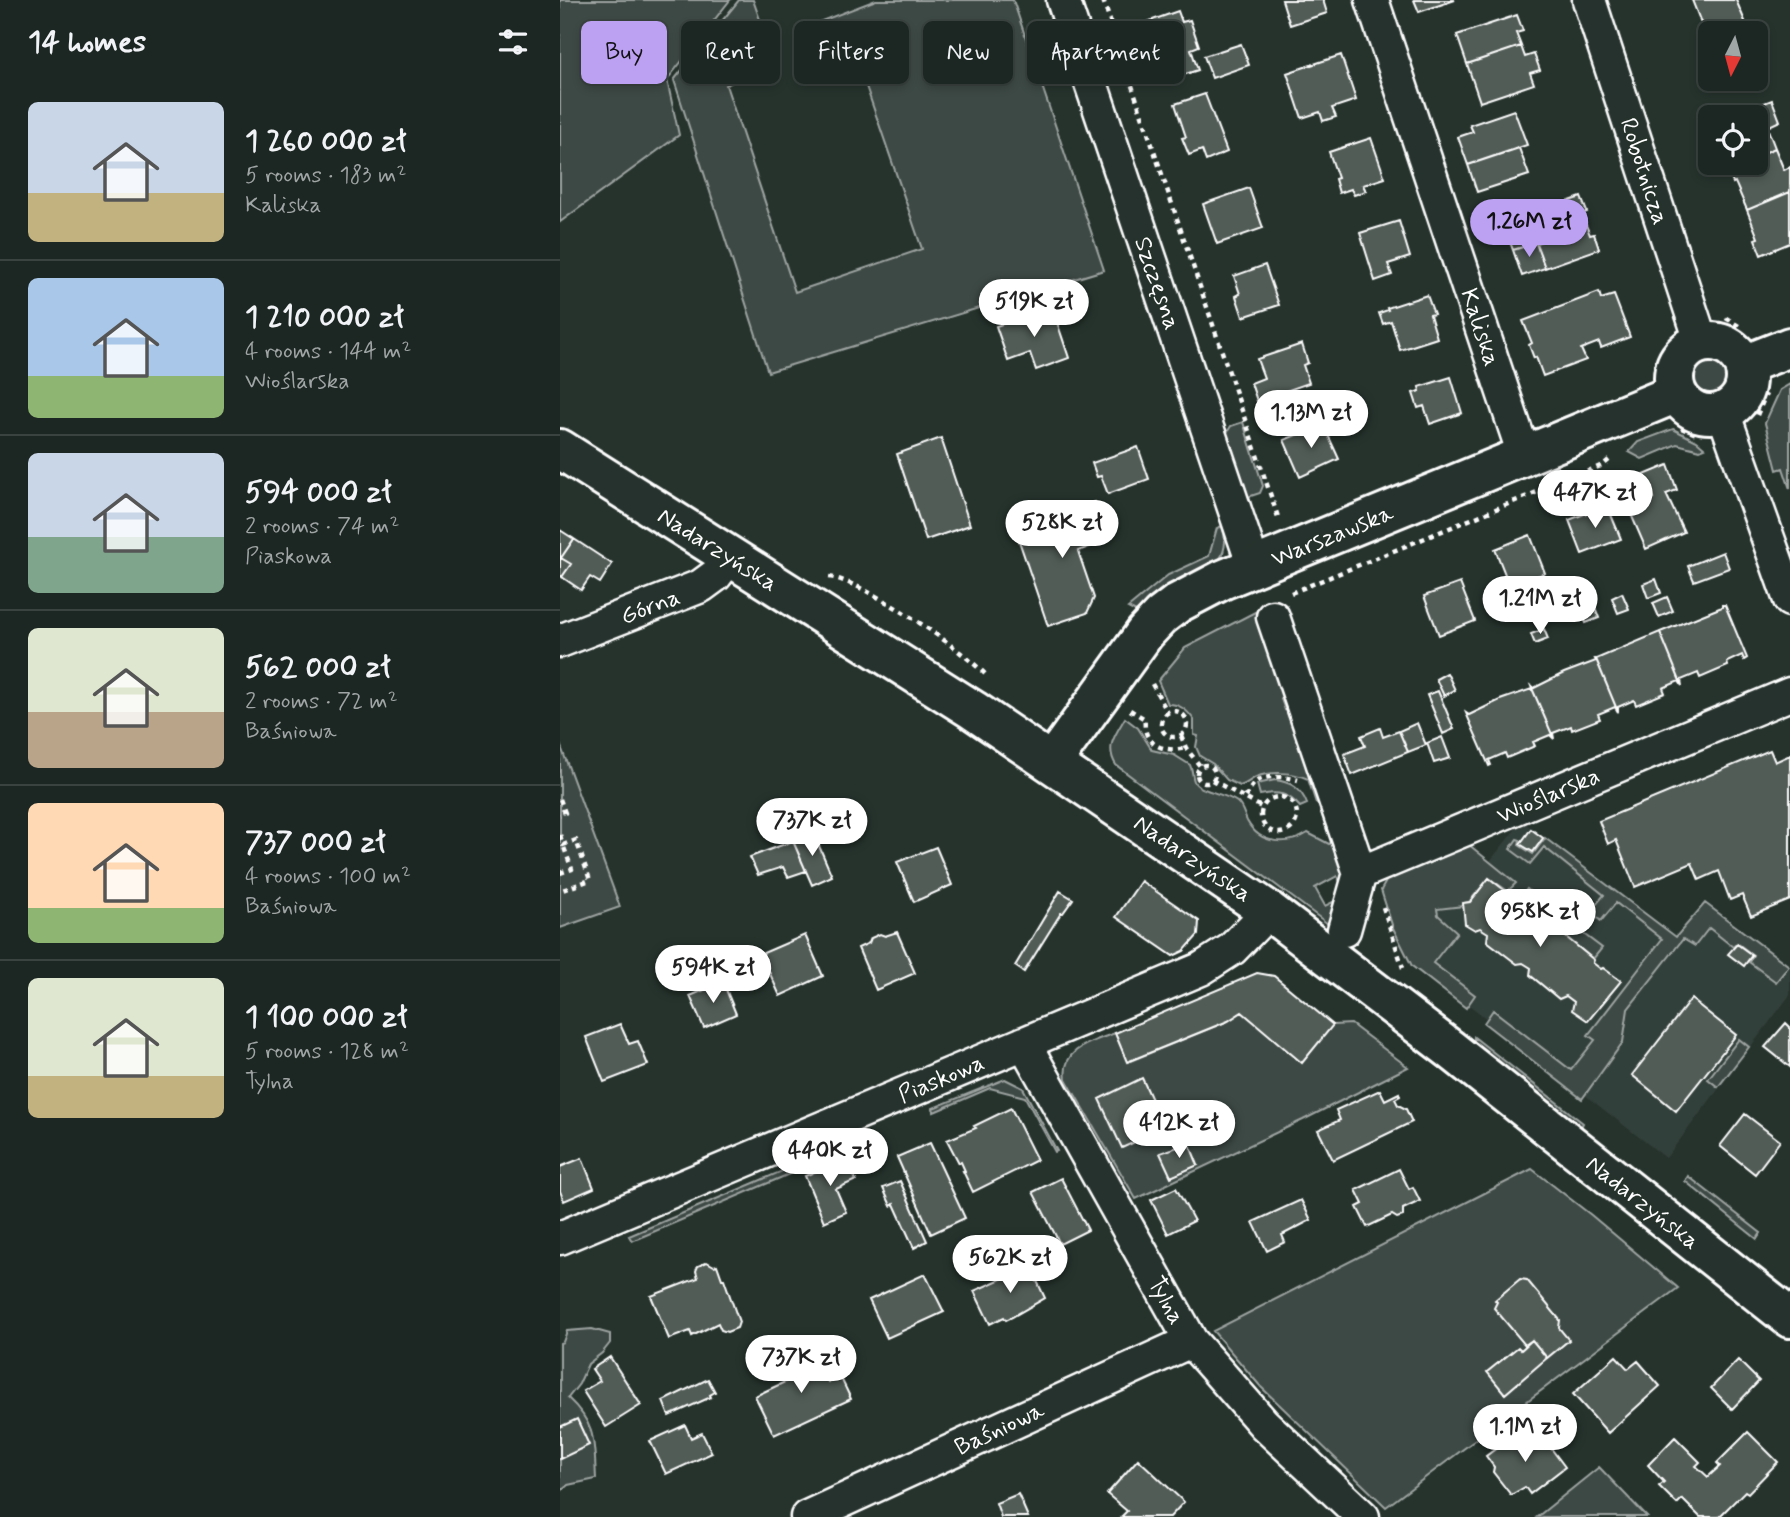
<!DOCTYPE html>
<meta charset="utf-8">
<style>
body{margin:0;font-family:Mynerve,sans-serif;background:#29322f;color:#f1f3f6;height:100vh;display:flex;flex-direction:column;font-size:26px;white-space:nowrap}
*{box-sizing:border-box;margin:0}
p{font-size:23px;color:#a0a5a5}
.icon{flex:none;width:38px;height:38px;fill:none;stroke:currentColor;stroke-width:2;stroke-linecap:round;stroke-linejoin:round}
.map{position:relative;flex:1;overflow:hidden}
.panel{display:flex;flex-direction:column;background:#1c2622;width:560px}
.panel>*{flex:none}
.banner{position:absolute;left:21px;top:21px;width:665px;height:63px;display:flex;gap:14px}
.needle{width:46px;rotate:186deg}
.tools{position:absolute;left:1138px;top:21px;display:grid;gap:14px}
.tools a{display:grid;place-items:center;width:70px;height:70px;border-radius:10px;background:#1c2622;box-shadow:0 4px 10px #0003,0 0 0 2px #3a4340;font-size:35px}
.price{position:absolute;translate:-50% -60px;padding:0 16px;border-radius:24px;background:#fff;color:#222;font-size:23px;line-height:46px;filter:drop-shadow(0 2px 4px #0008)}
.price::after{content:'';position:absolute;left:50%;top:42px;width:21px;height:16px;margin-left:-10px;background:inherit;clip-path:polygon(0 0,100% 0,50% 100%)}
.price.current{background:#bca0f2;color:#111}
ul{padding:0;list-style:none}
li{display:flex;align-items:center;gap:21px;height:175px;padding:0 28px}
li+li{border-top:2px solid #3a4340}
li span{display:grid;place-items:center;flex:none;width:196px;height:140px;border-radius:10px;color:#555}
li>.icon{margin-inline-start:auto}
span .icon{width:84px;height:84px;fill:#fffc;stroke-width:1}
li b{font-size:30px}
h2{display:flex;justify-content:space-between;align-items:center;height:84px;padding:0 28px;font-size:30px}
.chip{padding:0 24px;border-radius:10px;background:#1c2622;box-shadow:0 4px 10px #0003,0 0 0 2px #3a4340;font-size:24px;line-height:63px}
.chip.current{background:#bca0f2;color:#111}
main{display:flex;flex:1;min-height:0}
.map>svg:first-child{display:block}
.built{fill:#333f3a}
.green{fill:#3e4944;stroke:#9ea4a2;stroke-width:2}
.building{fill:#515c57;stroke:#fff;stroke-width:2}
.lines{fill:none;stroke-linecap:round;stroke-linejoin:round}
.street-casing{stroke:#fff;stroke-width:37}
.secondary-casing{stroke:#fff;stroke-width:44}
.path{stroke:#fff;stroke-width:4.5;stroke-dasharray:5 5;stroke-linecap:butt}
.street{stroke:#26332d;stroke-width:32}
.secondary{stroke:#26332d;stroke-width:38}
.labels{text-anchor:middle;stroke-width:5;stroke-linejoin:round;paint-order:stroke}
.street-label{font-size:24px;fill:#fff;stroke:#26332d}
</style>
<main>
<section class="panel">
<h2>14 homes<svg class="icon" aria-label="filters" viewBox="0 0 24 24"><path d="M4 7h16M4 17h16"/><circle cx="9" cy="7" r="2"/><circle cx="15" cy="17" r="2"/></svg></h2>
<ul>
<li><span style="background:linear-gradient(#c9d6e8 65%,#c2b280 0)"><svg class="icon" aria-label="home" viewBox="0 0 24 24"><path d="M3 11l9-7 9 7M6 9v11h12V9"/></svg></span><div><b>1 260 000 zł</b><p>5 rooms · 183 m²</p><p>Kaliska</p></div></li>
<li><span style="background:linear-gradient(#a9c7e8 70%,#8fb573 0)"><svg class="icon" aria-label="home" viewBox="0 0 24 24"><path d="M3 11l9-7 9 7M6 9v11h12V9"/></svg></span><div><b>1 210 000 zł</b><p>4 rooms · 144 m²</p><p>Wioślarska</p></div></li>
<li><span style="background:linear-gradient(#c9d6e8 60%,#7fa58c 0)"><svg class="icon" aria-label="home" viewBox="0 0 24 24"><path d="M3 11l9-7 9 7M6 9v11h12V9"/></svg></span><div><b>594 000 zł</b><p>2 rooms · 74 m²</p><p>Piaskowa</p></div></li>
<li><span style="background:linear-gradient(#dfe7d0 60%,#b9a48a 0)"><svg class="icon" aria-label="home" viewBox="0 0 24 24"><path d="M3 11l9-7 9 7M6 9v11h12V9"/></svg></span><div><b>562 000 zł</b><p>2 rooms · 72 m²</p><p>Baśniowa</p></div></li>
<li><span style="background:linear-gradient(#ffd9b3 75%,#8fb573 0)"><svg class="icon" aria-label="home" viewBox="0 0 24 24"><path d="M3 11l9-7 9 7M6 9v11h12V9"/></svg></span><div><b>737 000 zł</b><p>4 rooms · 100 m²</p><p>Baśniowa</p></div></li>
<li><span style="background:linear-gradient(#dfe7d0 70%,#c2b280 0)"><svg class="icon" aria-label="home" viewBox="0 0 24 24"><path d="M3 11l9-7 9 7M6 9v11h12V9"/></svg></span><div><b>1 100 000 zł</b><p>5 rooms · 128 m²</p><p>Tylna</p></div></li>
</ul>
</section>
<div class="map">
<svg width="1230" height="1517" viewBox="0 0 1230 1517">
<rect width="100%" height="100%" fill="#26332d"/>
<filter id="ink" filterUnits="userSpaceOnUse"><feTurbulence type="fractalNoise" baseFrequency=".0143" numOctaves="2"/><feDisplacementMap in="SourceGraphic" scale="14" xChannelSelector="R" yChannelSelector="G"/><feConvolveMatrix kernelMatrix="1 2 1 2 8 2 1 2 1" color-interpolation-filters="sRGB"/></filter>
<g filter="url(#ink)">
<!-- built -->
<path class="built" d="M962,821L1116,937L1145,903L1230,967V995L1106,1158L851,960L908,844L930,861Z"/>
<!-- green -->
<path class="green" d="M0,0H170L107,80L119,135L0,222Z
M179,0H193L215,62L166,85L235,292L362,249L297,60L252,77L238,30L316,0H453L544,270L208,372L114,80Z
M1127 377a23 23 0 1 1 46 0a23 23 0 1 1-46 0Z
M1230,384V489L1223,468L1217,470L1205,423L1220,390Z
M683,422L703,486L700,493L688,497L666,434L671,426Z
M1113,429L1137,441L1145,448L1140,450L1117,444L1082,459L1069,452L1078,442Z
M662,526C667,541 666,553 655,565L578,613L568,608L608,575L649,556L657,528Z
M701,609L732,695L721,699L725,710L732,707L765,800L756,803L748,779C733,772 711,771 696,777C690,780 687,784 680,786L667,780L653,764L640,756L636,747L638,736L634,735V720C627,710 620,704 608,704L598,681L625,648Z
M565,718L578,728L592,750L614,755L630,765C633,771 632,776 634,781C637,791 667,794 677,802C683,807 684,815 687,821C700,845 728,846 748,833L769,844L772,842L762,815L770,812L790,874L786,892L777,876L755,888L765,906L783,897L772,927L556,765C545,747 555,735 565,718Z
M0,744L60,907L0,928Z
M715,780C731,782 741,788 747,804L740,807C728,793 718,791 700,795L697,784Z
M985,838L1116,937L1145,903L1229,966L1216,982L1189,962L1193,955L1177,943L1173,947L1149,928L1135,946L1123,939L1068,1009L1063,1042L1022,1099L924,1023L933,1010L1011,1070L1035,1040L1028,1035L1102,939L1056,903L1041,921L1030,912L1044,895L984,847L970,864L950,849L957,839L960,840L959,845L973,854Z
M908,844L956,883L948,891L929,878L909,902L903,903V906L877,909L878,915L897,932L873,963L915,995L906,1008L852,966L833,928L821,890L829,876Z
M967,889L997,913L989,924L959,899Z
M1009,923L1042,948L1033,959L1001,933Z
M682,1012L773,1025L791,1024L848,1067L743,1120L576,1199L506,1079C501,1048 532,1042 555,1033L568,1062L668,1021Z
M914,1037L1023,1123L1021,1127L1014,1128L914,1048Z
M1179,1039L1189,1047L1158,1087L1148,1079Z
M445,1079L463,1088L497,1151L495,1152L465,1097L430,1088L374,1112L373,1108Z
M279,1147L281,1152L72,1241L69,1236Z
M972,1169L1031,1215L1118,1288L826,1507L701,1387L653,1331Z
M1128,1176L1201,1233L1197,1239L1125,1181Z
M32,1329L50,1334V1343L42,1353L28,1364L19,1384L8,1398C37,1425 34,1443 36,1479L8,1485L0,1492V1343L3,1342L7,1331Z
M1039,1467L1087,1517H977Z"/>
<!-- building -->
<path class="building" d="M722,0H763L767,13L730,25Z
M854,0H895L859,12Z
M1132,0H1176L1187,26L1192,25L1171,33H1150L1149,43Z
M618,11L622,22L630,20L639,46L631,49L638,70L601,82L581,24Z
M957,15L963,31L956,33L961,46L907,64L897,35Z
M681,44L689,65L652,78L644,56Z
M961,46L965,57L974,54L980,70L970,73L974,84L920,102L907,64Z
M781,55L796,100L772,108L776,117L763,121L760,112L742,118L727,73Z
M645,94L667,152L646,161L642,150L629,155L622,138L626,137L615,104Z
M1212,100L1220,121L1207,127L1215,148L1195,157V117H1168Z
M954,110L967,145L908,165L898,137L913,132L910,125Z
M811,138L825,178L803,185L806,191L794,195L791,189L779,193L775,179L778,178L769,152Z
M959,148L969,175L917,192L908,165Z
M1215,148L1224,170L1230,167V192L1187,210L1175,182L1173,183L1167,168L1180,163H1195V157Z
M689,188L703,228L657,244L643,204Z
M1230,192V243L1201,255L1195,239L1198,238L1187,210Z
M1021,197L1027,212L1022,214L1026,225L976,243L966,216Z
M966,216L976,243L953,250L943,223Z
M839,221L850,257L828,264L832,275L815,281L800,233Z
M1026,225L1030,235L1034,234L1039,249L985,268L976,243Z
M976,243L985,268L962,276L953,250Z
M705,265L719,305L683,317L676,296L680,294L674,276Z
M1039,292L1041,299L1054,295L1070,337L1041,348L1039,342L1021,349L1026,360L983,376L976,357L974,358L969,345L972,343L963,321Z
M867,295L874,314L870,315L877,338L840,350L831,321L823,324L819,313L828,310L827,308Z
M492,307L509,358L476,370L470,353L448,361L436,326Z
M742,344L748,363L743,365L749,383L697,401L691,383L704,378L697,359Z
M891,377L902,413L870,424L864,406L858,408L853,393L860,391L859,387Z
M763,424L779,459L740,477L724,440Z
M381,438L410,525L366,540L337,454Z
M578,447L589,479L548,494L541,476L537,477L532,463Z
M1108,465L1117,490L1106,494L1124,532L1086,549L1058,484L1074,477L1086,502L1094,498L1084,475Z
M535,502L548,540L518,551L534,598L527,613L488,626L455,529Z
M1047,505L1061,539L1022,554L1009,520Z
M0,530L14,539L1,558L11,564L2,577L0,575Z
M970,535L985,573L950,587L935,549Z
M14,539L52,564L40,583L30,577L21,590L2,577L11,564L1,558Z
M1163,552L1169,568L1134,581L1128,566Z
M1096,579L1101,593L1088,598L1083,584Z
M900,583L915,621L879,635L864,596Z
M1062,593L1069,609L1058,613L1052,598Z
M988,596L995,612L976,620L970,604Z
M1107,597L1113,611L1099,617L1093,603Z
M1162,605H1165L1187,658L1184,660L1182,655L1167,662L1168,666L1140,678L1138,673L1121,680L1122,686L1100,632L1162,607Z
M1035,607L1039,618L1026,623L1021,612Z
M984,629L988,639L975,644L971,634Z
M1100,632L1122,686L1119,681L1103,688L1105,693L1076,705L1074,700L1058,707V712L1036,659Z
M1035,659H1036L1058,712L1055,707L1038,714L1040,719L1012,730L1011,726L993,733L994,739L971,686L974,688L1004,673L1036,661Z
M887,673L895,690L884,696L876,679Z
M971,686L994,739L990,735L973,742L975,746L947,758L945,753L929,760L931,765L929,766L906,713L909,715L940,700L972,689Z
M878,691L894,729L883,734L867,695Z
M857,723L866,745L848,752L839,731Z
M820,728L823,737L839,731L848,752L792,775L784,754L805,746L801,736Z
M882,737L890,758L874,763L867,743Z
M1210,750L1215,762L1230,755V900L1191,916L1182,895L1170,900L1159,871L1139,880L1132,863L1075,887L1056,840L1048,844L1039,821Z
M971,829L983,838L973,852L960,844Z
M253,832L272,876L252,885L233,841Z
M233,841L246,871L228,877L223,867L198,875L190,857Z
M376,847L392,885L354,902L337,862Z
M929,878L990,926V928L998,935L1001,933L1034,960L1033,963L1041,969L1043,968L1061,981L1028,1021L1012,1010L1014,1002L1006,996L999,999L970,975L971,968L963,963L957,964L927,941L928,933L920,928L915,930L905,924L903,903L910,902Z
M581,881L639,921L638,935L624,951L613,956L556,917Z
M500,891L513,899L503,913H501L464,972L455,966Z
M337,932L355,973L316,990L298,948L309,943L311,938L320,934L325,936Z
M245,935L263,976L220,996L201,954Z
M1177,944L1192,955L1184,966L1168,954Z
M697,973L714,976L773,1025L742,1063L682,1012L668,1021L567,1062L555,1033Z
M163,982L176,1014L144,1028L130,996Z
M1131,999L1176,1035L1116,1111L1072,1075Z
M1226,1023L1230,1027V1067L1205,1047Z
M60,1024L69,1044L78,1041L88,1065L44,1082L26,1037Z
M582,1078L605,1128L562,1148L539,1099Z
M820,1090L825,1100L839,1093L840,1096L835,1099L838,1105L846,1109L852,1122L773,1160L758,1130L780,1120L776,1110Z
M451,1108L477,1160L413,1192L403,1171H405L401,1162L399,1163L387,1140L416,1128L414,1126Z
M1185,1114L1220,1141L1195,1174L1160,1146Z
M370,1143L405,1218L371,1234L337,1157Z
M629,1143L638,1165L611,1177L600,1153Z
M22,1158L34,1188L4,1201L0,1191V1167Z
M286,1158L296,1180L276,1189L286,1212L264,1222L245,1176Z
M839,1169L849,1189L853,1187L860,1201L843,1209V1216L837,1218L832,1215L807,1227L797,1207L803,1204L796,1190Z
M501,1178L528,1230L500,1244L473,1192Z
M340,1181L367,1241L354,1248L334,1204L331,1206L323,1188Z
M616,1188L634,1221L608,1234L591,1200Z
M741,1200L751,1220L722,1235L725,1242L707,1251L693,1222Z
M147,1262L154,1266L157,1265L162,1279H164L179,1322L177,1328L167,1332L161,1330L158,1323L132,1336L130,1331L109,1339L91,1296L138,1278L136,1271L138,1266Z
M470,1266L485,1298L452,1317L446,1320L444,1317L430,1324L414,1291Z
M365,1274L384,1312L327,1338L309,1300Z
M960,1279L967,1280L1000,1320L999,1328L1009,1340L987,1358L972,1340L965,1345L934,1308L937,1302L935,1300Z
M972,1340L987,1358L945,1394L927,1372L958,1347L961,1350Z
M254,1352L268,1382L280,1376L291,1399L214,1435L195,1396L225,1382L219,1368Z
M1056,1356L1068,1369L1078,1361L1100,1386L1048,1433L1013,1394Z
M50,1357L81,1405L46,1427L23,1391L40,1381L32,1369Z
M1178,1360L1199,1381L1172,1409L1151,1388Z
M148,1379L155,1392L150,1395L151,1397L109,1416L103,1401Z
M17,1419L29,1445L0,1459V1427Z
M125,1425L131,1438L142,1433L152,1453L106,1474L90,1441Z
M1188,1432L1218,1462L1188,1493L1185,1491L1159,1517H1140L1122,1499L1117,1504L1099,1486L1104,1482L1088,1465L1115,1437L1140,1462L1136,1466L1148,1477L1160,1466L1157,1463Z
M957,1433L964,1443L975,1435H981L1005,1467L970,1494L965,1487L951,1495L933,1472L934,1467L926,1456Z
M578,1459L624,1502L610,1517H561L567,1511L547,1494Z
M458,1494L468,1517H441L436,1503Z"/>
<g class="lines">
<defs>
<path id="street" d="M503,0L694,567
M812,0L964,455
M1029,0L1141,341
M1163,412L1230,600
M713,617L800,873
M0,641L141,586L156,575L170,557
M800,873L1230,694
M784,930L800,873
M464,1043L631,1341L704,1424L803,1517
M0,1238L641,969L672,949L709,911
M247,1517L631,1341"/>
<path id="secondary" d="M1114 378a36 36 0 1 1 72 0a36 36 0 1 1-72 0Z
M1184,365L1230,347
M0,449L413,710L709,911L890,1049L1230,1318
M492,762L585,633L601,616L618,603L662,580L1117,393"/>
</defs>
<!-- street casing -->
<use href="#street" class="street-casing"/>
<!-- secondary casing -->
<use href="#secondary" class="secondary-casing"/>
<!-- path -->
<path class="path" d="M543,0L719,520
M1166,318L1182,328
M1100,363L1110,343
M1197,415L1206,394
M1121,428L1139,435
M269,577C306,582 399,647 426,675
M731,593L1043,465L1049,460
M592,684L608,713
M570,710L585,719C582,745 604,753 626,748
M601 724a13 13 0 1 1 26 0a13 13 0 1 1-26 0Z
M621,736L626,748L640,766
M637 774a9 9 0 1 1 18 0a9 9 0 1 1-18 0Z
M652,780L703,808
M685,797C688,793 691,786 696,782C705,774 727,777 738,780
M701 815a18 18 0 1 1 36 0a18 18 0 1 1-36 0Z
M0,799L5,813L0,815
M0,835L3,845L16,840L30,880L0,891
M0,873L12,869L3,845
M823,907L843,968"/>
<!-- street -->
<use href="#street" class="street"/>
<!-- secondary -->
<use href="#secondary" class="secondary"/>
</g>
</g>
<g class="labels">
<!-- street labels -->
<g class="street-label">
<text transform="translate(1085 171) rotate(72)" y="8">Robotnicza</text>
<text transform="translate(598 283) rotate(71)" y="8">Szczęsna</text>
<text transform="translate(921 327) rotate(72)" y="8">Kaliska</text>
<text transform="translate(772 535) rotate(-22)" y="8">Warszawska</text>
<text transform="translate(158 549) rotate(32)" y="8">Nadarzyńska</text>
<text transform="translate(90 606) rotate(-21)" y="8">Górna</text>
<text transform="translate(988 795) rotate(-23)" y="8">Wioślarska</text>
<text transform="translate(633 858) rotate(34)" y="8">Nadarzyńska</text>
<text transform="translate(381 1078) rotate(-23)" y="8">Piaskowa</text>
<text transform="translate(1083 1202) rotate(38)" y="8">Nadarzyńska</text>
<text transform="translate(607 1300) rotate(61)" y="8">Tylna</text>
<text transform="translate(439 1428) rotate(-25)" y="8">Baśniowa</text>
</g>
</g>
</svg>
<div class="tools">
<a><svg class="needle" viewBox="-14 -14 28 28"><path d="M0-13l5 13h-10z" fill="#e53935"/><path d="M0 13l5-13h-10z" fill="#a0a5a5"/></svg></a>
<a><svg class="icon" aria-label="locate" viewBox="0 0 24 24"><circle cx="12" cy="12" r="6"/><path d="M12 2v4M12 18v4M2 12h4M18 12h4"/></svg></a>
</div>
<b class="price current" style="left:969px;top:259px">1.26M zł</b>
<b class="price" style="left:474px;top:339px">519K zł</b>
<b class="price" style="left:751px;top:450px">1.13M zł</b>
<b class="price" style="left:1035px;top:530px">447K zł</b>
<b class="price" style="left:502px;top:560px">528K zł</b>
<b class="price" style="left:980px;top:636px">1.21M zł</b>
<b class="price" style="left:252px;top:858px">737K zł</b>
<b class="price" style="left:980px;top:949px">958K zł</b>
<b class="price" style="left:153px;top:1005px">594K zł</b>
<b class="price" style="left:619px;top:1160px">412K zł</b>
<b class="price" style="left:270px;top:1188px">440K zł</b>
<b class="price" style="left:450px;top:1295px">562K zł</b>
<b class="price" style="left:241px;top:1395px">737K zł</b>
<b class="price" style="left:965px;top:1464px">1.1M zł</b>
<div class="banner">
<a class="chip current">Buy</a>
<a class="chip">Rent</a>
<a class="chip">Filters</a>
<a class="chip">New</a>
<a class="chip">Apartment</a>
</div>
</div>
</main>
